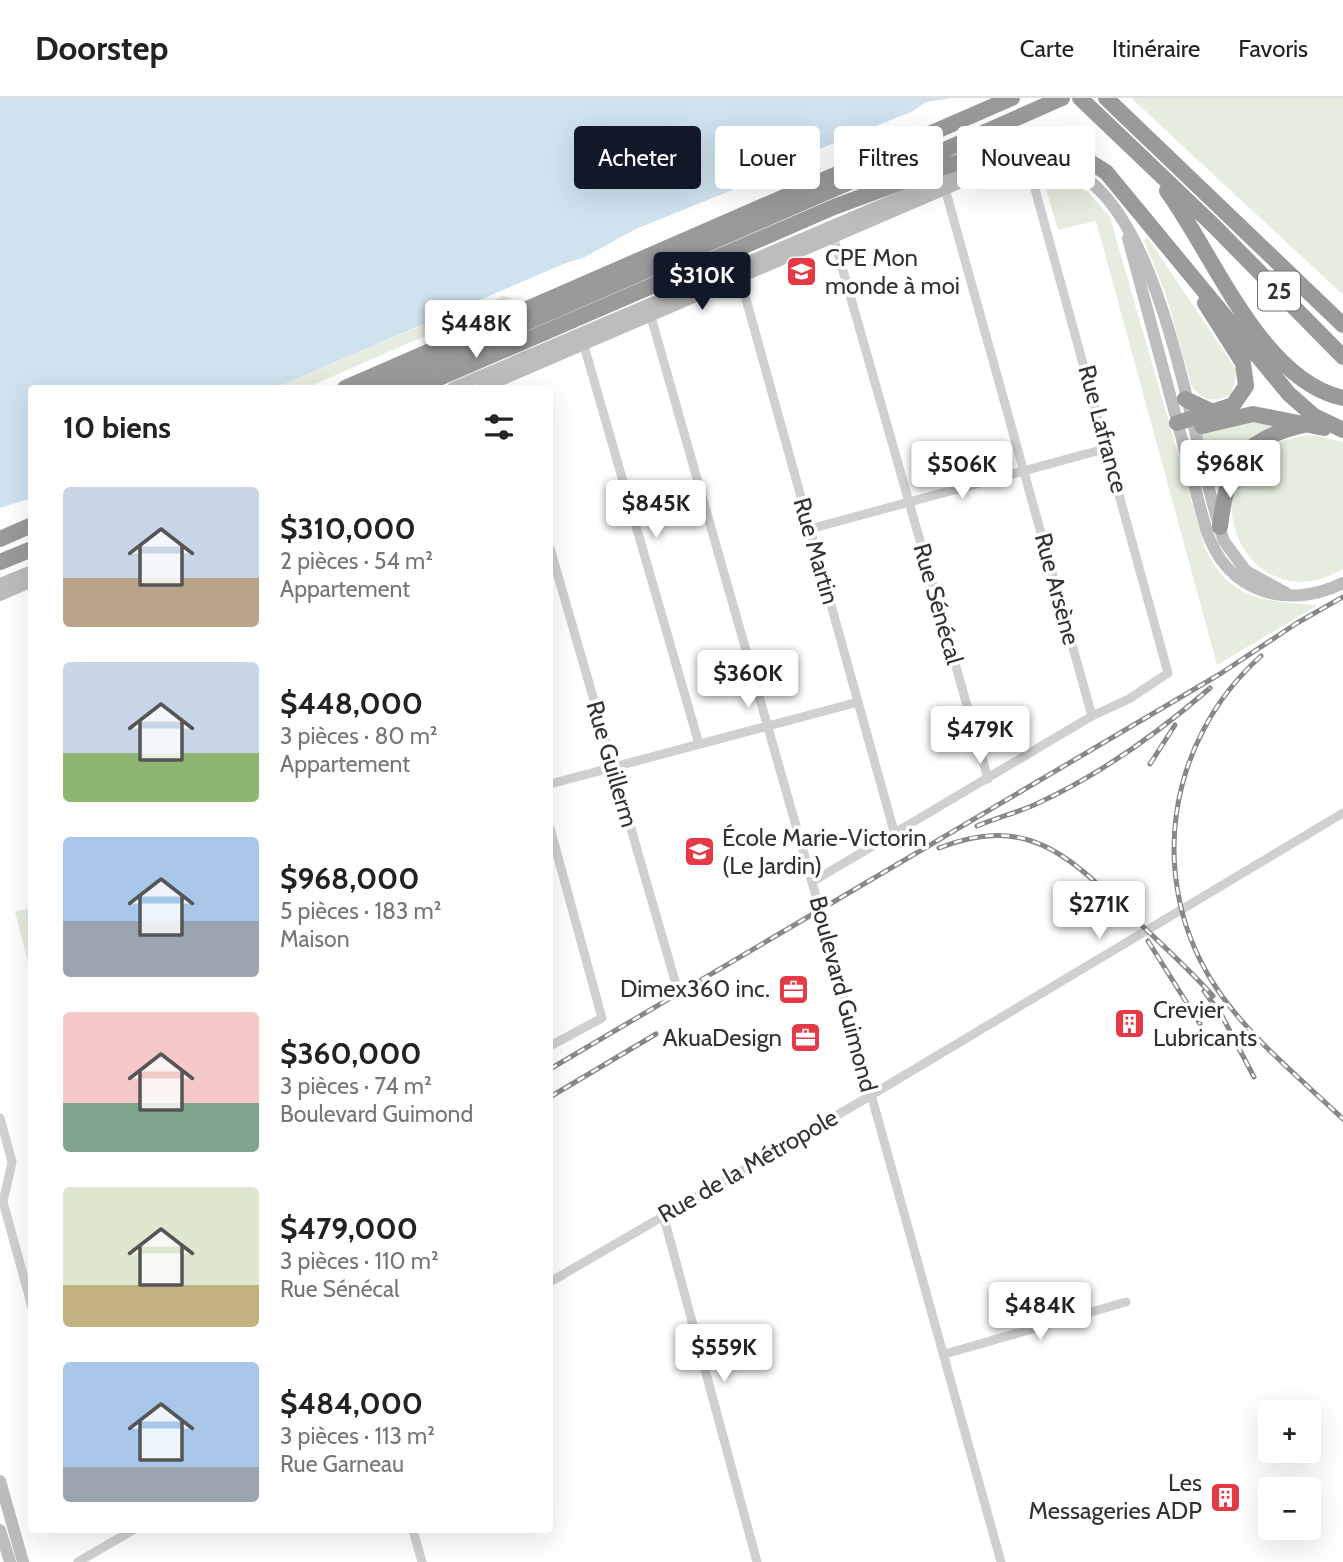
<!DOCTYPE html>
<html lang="fr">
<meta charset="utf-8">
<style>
body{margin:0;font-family:Cabin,sans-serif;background:#f2f2f2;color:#222;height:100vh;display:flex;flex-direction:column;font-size:26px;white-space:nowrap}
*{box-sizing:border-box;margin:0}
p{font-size:23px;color:#767676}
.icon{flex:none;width:38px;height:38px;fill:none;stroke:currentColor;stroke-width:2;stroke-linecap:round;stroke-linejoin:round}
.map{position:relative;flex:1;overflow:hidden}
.side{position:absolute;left:28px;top:287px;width:525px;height:1148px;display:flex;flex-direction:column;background:#fff;border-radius:7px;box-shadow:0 7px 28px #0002}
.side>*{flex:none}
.guide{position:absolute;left:574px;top:28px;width:663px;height:63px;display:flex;gap:14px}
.fabs{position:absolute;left:1258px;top:1302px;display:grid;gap:14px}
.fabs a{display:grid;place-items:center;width:63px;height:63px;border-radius:7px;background:#fff;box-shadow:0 7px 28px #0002;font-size:35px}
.price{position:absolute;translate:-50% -60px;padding:0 16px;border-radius:7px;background:#fff;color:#222;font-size:23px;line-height:46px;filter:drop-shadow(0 2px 4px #0008)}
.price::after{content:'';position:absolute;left:50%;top:42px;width:21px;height:16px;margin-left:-10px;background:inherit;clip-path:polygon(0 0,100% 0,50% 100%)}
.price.on{background:#111827;color:#fff}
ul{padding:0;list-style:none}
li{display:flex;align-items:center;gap:21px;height:175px;padding:0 35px}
li span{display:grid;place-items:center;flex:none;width:196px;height:140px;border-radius:7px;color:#555}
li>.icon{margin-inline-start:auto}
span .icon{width:84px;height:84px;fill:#fffc;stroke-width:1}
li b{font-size:30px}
h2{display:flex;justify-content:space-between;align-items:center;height:84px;padding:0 35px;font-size:30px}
.tag{padding:0 24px;border-radius:7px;background:#fff;box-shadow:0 7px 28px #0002;font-size:24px;line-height:63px}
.tag.on{background:#111827;color:#fff}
header{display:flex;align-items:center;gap:42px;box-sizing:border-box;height:98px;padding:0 35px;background:#fff;border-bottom:2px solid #e0e0e0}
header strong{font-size:33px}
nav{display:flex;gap:38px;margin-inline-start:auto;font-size:24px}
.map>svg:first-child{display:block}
.green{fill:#e6ecdf}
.water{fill:#cfe2ee}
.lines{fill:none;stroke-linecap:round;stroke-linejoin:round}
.street{stroke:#d0d0d0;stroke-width:9}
.secondary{stroke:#bdbdbd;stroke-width:12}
.highway{stroke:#9a9a9a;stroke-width:16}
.rail-casing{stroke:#888;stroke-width:5}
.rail{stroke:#fff;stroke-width:2.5;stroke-dasharray:8;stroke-linecap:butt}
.labels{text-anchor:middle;stroke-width:7;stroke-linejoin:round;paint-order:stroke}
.shield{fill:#fff;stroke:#707070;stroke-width:2}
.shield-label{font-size:23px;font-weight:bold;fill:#333}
.poi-label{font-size:24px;fill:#333;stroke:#fff;text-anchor:start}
.street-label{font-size:24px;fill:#333;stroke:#fff}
</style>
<header>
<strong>Doorstep</strong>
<nav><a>Carte</a><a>Itinéraire</a><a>Favoris</a></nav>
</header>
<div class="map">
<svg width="1343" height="1464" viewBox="0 0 1343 1464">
<rect width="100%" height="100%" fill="#fff"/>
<!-- green -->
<path class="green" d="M1131,0H1343V196L1341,195Z
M1059,80L1088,94L1110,119L1205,450C1229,502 1265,504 1318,507L1217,567L1096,123L1058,132L1046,91L1052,82Z
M1147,139L1238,274L1230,297C1214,305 1204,303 1192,289L1165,194L1144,143Z
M503,198L512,200L306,290H275L484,201L487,206Z
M1245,322L1278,324L1222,382L1218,393L1201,336Z
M1312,337L1343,344V471C1238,533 1171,349 1312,337Z
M31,810H32L31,875L15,814Z"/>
<!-- water -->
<path class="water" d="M0,0H951L926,4L913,13L802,58L786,70L636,131L583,160L566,165L275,290H32L31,400L0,410Z"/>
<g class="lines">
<!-- street -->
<path class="street" d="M944,87L1092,618
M1036,88L1052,65
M832,134L988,681
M739,176L895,737
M649,212L812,784L1001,1464
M582,241L699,646
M810,431L1108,350
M550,450L675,883
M550,686L858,604
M550,730L602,920L550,948
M812,784L1092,618L1129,601L1168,575L1027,62
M0,1020L12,1064L3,1104L32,1209
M663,1116L757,1464
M550,1184L858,1005L1343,715
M945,1256L1126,1204
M413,1432L422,1464
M78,1464L133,1432"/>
<!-- secondary -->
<path class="secondary" d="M1128,140L1206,431C1226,494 1286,513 1343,485
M453,290L945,80C981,67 1027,55 1064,68C1166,106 1190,349 1224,443L1246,473L1286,495
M482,290L989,72
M0,486L32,473
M0,497L32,483
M0,1383L23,1464
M0,1432L10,1464"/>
<!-- highway -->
<path class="highway" d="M1080,0L1214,128L1343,259
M1106,0L1343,227
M872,84L1062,0
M1167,93C1214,157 1261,282 1343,300
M345,290L1012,0
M376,290L882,70
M397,290L425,278
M416,290L834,109L936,71L1013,48L1033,46L1074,54L1106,74L1289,296L1314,318L1343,332
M1185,301L1213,314
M1177,325L1233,307L1246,288L1243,265L1205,205
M1202,328L1253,316L1324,330
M1220,429C1227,369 1241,341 1304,327
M0,441L32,427
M0,464L32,451"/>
<defs>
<path id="rail" d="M1261,558C1166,643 1145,784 1217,891C1250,940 1300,980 1343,1021
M1150,666L1175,627
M977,728C996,720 1016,715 1034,707C1098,678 1157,636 1210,590
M939,750C1030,714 1071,761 1133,819C1160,845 1188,870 1213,898
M1148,843L1200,926
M1204,893L1222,918L1254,979
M550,971L1220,576L1297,525L1343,499
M550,999L656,936"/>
</defs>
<!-- rail casing -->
<use href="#rail" class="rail-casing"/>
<!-- rail -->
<use href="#rail" class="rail"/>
</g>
<!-- icons -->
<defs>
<symbol id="school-square" viewBox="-11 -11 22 22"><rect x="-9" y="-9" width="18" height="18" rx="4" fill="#e63946" stroke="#fff"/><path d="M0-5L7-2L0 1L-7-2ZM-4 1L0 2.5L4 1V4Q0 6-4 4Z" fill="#fff"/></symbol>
<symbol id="office-square" viewBox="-11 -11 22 22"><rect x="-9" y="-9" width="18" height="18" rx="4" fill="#e63946" stroke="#fff"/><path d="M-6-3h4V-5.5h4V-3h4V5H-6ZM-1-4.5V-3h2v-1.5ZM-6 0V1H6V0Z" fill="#fff"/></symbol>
<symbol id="building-square" viewBox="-11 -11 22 22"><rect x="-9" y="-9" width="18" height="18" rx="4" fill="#e63946" stroke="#fff"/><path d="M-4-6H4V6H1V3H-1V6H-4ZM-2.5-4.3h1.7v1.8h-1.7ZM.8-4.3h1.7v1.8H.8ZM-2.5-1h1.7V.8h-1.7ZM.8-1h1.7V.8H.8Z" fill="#fff"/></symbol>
</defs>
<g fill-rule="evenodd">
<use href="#school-square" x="784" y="156" width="35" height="35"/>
<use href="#school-square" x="682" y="736" width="35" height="35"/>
<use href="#office-square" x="776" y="874" width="35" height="35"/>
<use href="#building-square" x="1112" y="908" width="35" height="35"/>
<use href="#office-square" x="788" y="922" width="35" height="35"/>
<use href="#building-square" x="1208" y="1382" width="35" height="35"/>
</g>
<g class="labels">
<!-- shield labels -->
<rect class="shield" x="1258" y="173.5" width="42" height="39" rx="5"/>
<g class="shield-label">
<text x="1279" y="201">25</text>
</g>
<!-- poi labels -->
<g class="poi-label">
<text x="825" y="168">CPE Mon<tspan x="825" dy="28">monde à moi</tspan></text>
<text x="722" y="748">École Marie-Victorin<tspan x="722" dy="28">(Le Jardin)</tspan></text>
<text x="770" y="899" text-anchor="end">Dimex360 inc.</text>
<text x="1153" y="920">Crevier<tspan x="1153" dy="28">Lubricants</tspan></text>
<text x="782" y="948" text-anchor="end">AkuaDesign</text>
<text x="1202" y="1393" text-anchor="end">Les<tspan x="1202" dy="28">Messageries ADP</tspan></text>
</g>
<!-- street labels -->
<g class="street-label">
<text transform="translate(1103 331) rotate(75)" y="8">Rue Lafrance</text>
<text transform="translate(816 453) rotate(74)" y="8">Rue Martin</text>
<text transform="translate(1057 491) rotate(75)" y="8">Rue Arsène</text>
<text transform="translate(938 506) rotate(74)" y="8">Rue Sénécal</text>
<text transform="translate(612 666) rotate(74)" y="8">Rue Guillerm</text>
<text transform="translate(843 896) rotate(75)" y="8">Boulevard Guimond</text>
<text transform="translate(748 1068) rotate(-30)" y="8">Rue de la Métropole</text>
</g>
</g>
</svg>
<div class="fabs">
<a>+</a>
<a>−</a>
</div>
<b class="price on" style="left:702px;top:214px">$310K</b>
<b class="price" style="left:476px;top:262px">$448K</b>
<b class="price" style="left:1230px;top:402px">$968K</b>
<b class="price" style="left:962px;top:403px">$506K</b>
<b class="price" style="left:656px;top:442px">$845K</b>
<b class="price" style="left:748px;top:612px">$360K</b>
<b class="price" style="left:980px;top:668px">$479K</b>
<b class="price" style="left:1099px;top:843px">$271K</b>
<b class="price" style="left:1040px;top:1244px">$484K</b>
<b class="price" style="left:724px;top:1286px">$559K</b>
<div class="guide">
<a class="tag on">Acheter</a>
<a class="tag">Louer</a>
<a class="tag">Filtres</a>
<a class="tag">Nouveau</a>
</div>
<section class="side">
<h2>10 biens<svg class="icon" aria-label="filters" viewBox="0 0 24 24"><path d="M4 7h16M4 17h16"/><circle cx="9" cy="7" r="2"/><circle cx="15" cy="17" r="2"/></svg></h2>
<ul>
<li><span style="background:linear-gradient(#c9d6e8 65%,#b9a48a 0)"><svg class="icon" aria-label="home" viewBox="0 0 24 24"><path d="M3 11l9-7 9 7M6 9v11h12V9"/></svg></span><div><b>$310,000</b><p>2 pièces · 54 m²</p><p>Appartement</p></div></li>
<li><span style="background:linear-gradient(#c9d6e8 65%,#8fb573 0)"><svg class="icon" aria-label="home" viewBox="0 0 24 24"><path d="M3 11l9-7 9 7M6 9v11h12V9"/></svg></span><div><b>$448,000</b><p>3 pièces · 80 m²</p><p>Appartement</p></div></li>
<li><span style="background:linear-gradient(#a9c7e8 60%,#9aa5b1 0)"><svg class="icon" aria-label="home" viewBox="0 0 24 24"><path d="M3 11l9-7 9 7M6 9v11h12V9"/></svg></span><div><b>$968,000</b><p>5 pièces · 183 m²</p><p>Maison</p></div></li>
<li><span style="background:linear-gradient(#f6c9c9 65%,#7fa58c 0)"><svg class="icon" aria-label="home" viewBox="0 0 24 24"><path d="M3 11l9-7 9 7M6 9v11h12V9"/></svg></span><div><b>$360,000</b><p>3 pièces · 74 m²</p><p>Boulevard Guimond</p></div></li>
<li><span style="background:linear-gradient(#dfe7d0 70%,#c2b280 0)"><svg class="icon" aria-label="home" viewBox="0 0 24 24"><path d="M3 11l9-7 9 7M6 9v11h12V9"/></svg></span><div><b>$479,000</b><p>3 pièces · 110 m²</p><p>Rue Sénécal</p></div></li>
<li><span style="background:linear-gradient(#a9c7e8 75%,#9aa5b1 0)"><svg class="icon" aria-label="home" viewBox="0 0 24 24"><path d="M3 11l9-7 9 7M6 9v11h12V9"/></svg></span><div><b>$484,000</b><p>3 pièces · 113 m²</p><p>Rue Garneau</p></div></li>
</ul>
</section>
</div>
